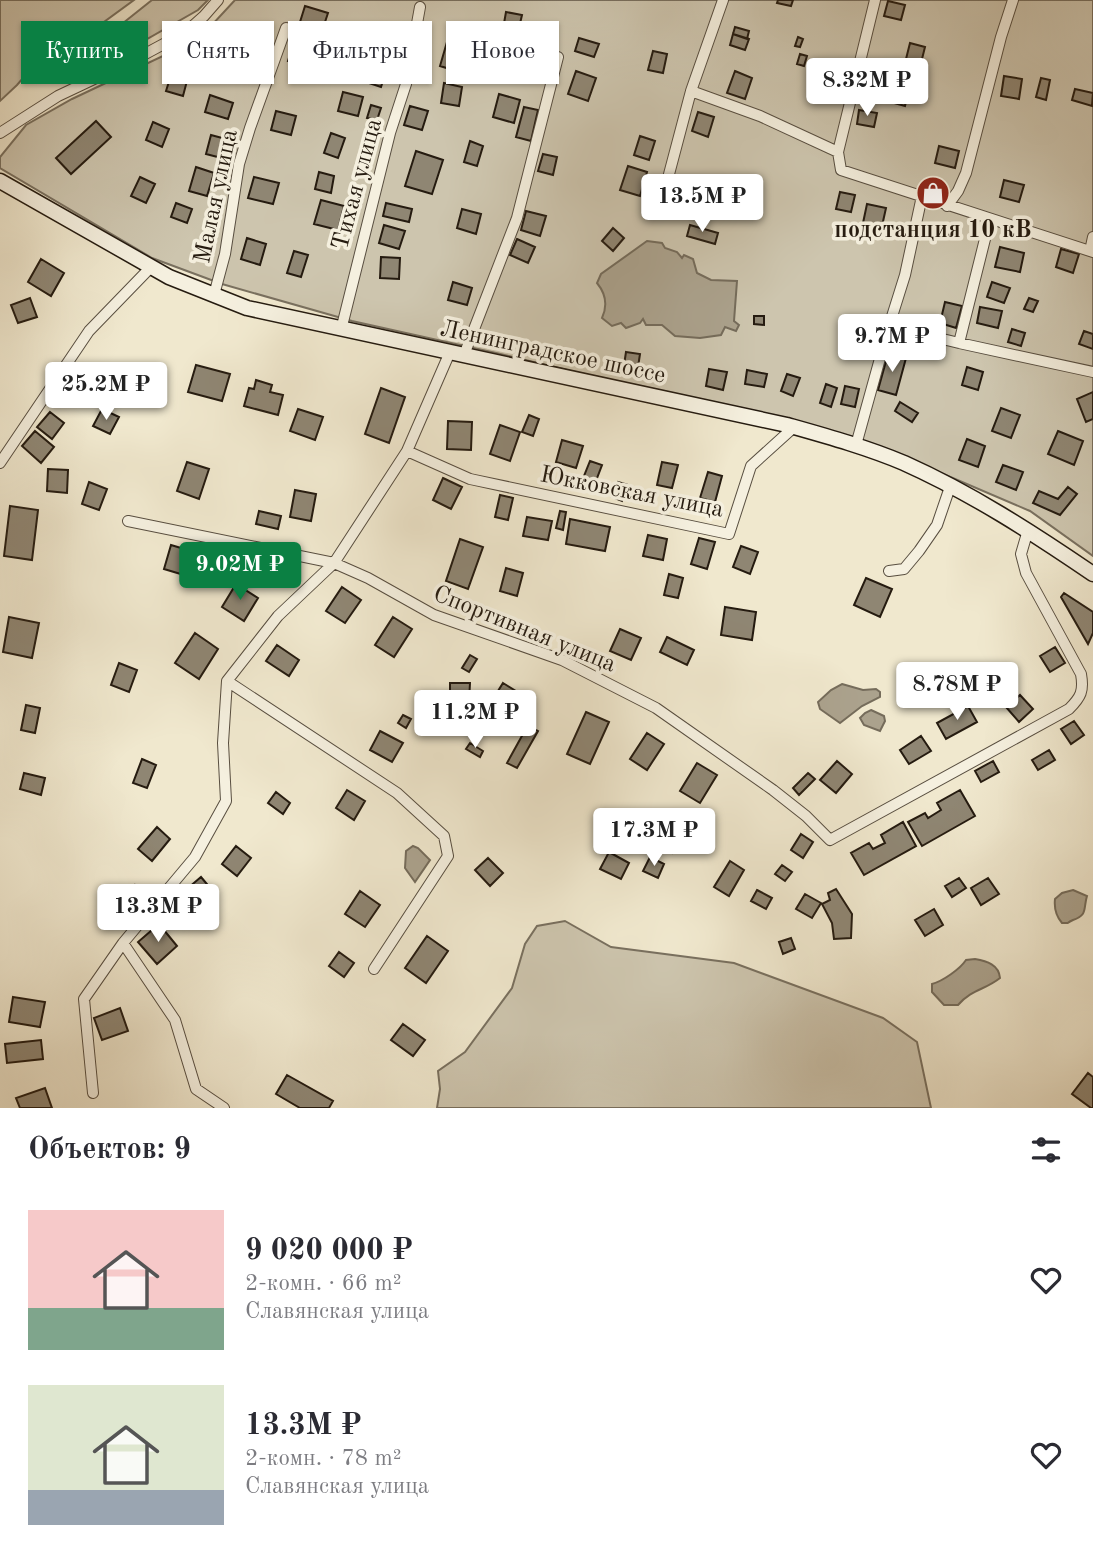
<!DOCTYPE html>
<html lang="ru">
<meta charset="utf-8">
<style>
body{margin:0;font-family:"Old Standard TT",serif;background:#f2f2f3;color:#2b2b33;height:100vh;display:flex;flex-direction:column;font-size:26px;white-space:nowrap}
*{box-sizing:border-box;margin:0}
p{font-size:23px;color:#7c7c81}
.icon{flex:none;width:38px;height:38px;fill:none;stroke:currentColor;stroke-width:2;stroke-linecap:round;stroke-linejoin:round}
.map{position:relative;height:1108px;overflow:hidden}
.drawer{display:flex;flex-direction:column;background:#fff;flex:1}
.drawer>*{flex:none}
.banner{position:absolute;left:21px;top:21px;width:700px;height:63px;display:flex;gap:14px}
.price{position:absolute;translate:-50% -60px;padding:0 16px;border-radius:7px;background:#fff;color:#222;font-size:23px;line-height:46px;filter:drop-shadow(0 2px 4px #0008)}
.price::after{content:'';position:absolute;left:50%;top:42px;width:21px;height:16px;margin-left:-10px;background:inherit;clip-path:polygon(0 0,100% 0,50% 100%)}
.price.on{background:#0b8043;color:#fff}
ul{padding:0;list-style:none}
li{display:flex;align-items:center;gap:21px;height:175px;padding:0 28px}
li span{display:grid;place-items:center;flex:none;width:196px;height:140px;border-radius:0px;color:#555}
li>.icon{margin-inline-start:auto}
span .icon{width:84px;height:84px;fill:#fffc;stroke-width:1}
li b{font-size:30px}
h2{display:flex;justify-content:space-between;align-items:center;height:84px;padding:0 28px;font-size:30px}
.chip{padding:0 24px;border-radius:0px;background:#fff;box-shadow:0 2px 5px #0004;font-size:24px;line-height:63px}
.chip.on{background:#0b8043;color:#fff}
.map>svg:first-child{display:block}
.green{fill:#cdc5ae;stroke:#79705f;stroke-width:2}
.water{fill:#aba28d;stroke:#756c5b;stroke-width:2}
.building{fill:#8f8673;stroke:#251b10;stroke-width:2}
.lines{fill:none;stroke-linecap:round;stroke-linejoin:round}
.minor-casing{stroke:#584e40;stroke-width:12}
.secondary-casing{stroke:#251b10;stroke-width:17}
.minor{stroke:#f5f0df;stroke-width:10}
.secondary{stroke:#f5f0df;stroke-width:14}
.labels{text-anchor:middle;stroke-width:7;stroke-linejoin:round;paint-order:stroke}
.street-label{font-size:24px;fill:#251b10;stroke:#f5f0df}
.poi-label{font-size:24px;font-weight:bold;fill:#251b10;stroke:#f5f0df}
</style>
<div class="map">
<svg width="1093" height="1108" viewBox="0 0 1093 1108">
<rect width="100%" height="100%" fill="#f0e8ce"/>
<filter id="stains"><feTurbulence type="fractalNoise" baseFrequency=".00286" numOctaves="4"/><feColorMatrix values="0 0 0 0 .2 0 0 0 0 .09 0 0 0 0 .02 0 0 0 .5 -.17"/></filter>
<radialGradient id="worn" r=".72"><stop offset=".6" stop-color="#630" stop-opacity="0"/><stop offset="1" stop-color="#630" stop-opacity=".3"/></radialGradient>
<!-- green -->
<path class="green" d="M0,0H134L45,65L30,70L17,85L0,101Z
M152,0H208L198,10L126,51L90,61L93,47Z
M235,0H1093V556L1030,511L871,443L496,353L352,321L222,284L152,258L0,168V157L26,125L72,99L199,39Z
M565,921L611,947L734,963L883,1018L917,1042L931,1108H437L440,1089L438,1071L465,1052L512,988L525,944L537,926Z"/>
<!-- water -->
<path class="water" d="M647,241L662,243L665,248L677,252L682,258L684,255L693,259L697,273L711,280L737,281L734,321L739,325L736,331L725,327L721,335L700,338L675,336L662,325H646L643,319L640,323L626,328L621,323L612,326L602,318C608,305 606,294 597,283L601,274Z
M842,684L863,690L876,689L880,692V697L862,706L840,723L820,709L818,702L831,690Z
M871,710L884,716L885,721L880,731L864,725L860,718L865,713Z
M413,846L418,848L430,860L415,882L405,868L406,851Z
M1073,890L1087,896C1083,909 1088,915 1073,920C1064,924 1072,923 1062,923C1056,916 1054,908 1055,899L1062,893Z
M975,959C987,961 999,965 1000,978C985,990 972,989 958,1005H944L932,992V984C943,981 960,969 966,960Z"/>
<!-- building -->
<path class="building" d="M778,0H793L791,6L777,3Z
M888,1L905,5L901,20L884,16Z
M305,6L328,13L323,28L300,22Z
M506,12L522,15L518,32L503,29Z
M374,27L397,35L390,52L368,44Z
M735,27L749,31L747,39L733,34Z
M253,33L266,37L259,60L246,55Z
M733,34L749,39L745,50L730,45Z
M295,37L341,49L335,75L323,71L320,81L303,76L305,66L288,61Z
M798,37L803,39L800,47L795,46Z
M579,38L599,44L594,57L575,51Z
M447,42L473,50L466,74L440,66Z
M910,43L925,47L920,67L905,63Z
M653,51L667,54L663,73L648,70Z
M800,54L807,56L804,66L797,64Z
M363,58L388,65L381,87L357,79Z
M817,66L838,72L832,95L810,89Z
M576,71L596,78L588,101L568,94Z
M735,71L752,78L745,99L727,93Z
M172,72L188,77L183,96L166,91Z
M1004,76L1022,79L1019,99L1001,96Z
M893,77L911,81L905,106L887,101Z
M1041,78L1050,80L1046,100L1036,97Z
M444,83L462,87L459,106L441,103Z
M1075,89L1093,93L1092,106L1072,100Z
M343,92L363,97L358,116L338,111Z
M499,94L520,100L514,123L493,117Z
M210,95L233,103L228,119L205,112Z
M371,105L381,108L377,120L367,118Z
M410,106L428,111L422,130L404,125Z
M524,107L538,110L531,141L516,137Z
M859,110L877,113L874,127L857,124Z
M276,111L296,116L291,135L271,130Z
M698,112L714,117L708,137L692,131Z
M96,121L111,137L71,174L56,158Z
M153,122L169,129L162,147L146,140Z
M331,133L345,138L338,158L324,153Z
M211,135L237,142L233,161L206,154Z
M640,136L655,141L649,160L634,155Z
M470,141L483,146L477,166L464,162Z
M939,146L959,151L955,168L935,163Z
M416,151L443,160L432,194L405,186Z
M543,154L557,157L553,175L538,171Z
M628,166L647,172L640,196L620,190Z
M196,167L214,173L207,196L189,191Z
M319,172L334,176L331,193L315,189Z
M140,177L155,184L146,203L131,196Z
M254,177L279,183L273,204L248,198Z
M1004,180L1024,185L1019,202L1000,197Z
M840,192L855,195L851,212L836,209Z
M321,200L344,206L338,230L314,224Z
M176,203L192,209L187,223L171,217Z
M386,203L412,209L409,222L383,216Z
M867,204L886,208L882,226L863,223Z
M462,209L481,214L476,234L457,228Z
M526,211L546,216L540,236L521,230Z
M384,225L405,231L399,249L379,243Z
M690,225L718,233L715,244L687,236Z
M943,226L957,230L955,238L940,234Z
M613,228L624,238L613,251L602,241Z
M247,238L266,244L260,265L241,259Z
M517,239L535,247L528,263L510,255Z
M1000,247L1024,253L1020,272L995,267Z
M1061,249L1079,254L1073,273L1056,267Z
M294,251L308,255L301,277L287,273Z
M381,257L400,258L399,279L380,278Z
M41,259L64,273L51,296L28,282Z
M453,282L472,288L467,305L448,300Z
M992,282L1010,288L1004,303L987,297Z
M30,298L37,317L18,323L11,305Z
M1029,298L1038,301L1033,312L1024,309Z
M945,302L962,306L956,328L940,323Z
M980,307L1002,311L998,328L977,323Z
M754,316H764V325L754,324Z
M1012,329L1025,333L1021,346L1008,342Z
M1084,331L1093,334V349L1079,344Z
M626,352L640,354L638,367L624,365Z
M888,354L906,358L896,395L878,390Z
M196,365L230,374L222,401L188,392Z
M967,367L983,372L978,390L962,385Z
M709,369L727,372L723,390L706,386Z
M747,370L767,374L764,387L745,384Z
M787,374L800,378L793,396L781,391Z
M256,380L272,385L270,392L283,395L278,415L244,406L249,388L254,389Z
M826,384L837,388L831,407L820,403Z
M845,386L859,389L855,407L841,404Z
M381,388L405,397L389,443L365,434Z
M1093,392V419L1086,422L1077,399Z
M900,402L918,413L912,422L895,411Z
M1001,408L1020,415L1011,438L992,431Z
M102,409L119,417L110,434L93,426Z
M298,409L323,417L315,440L290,431Z
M50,412L64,423L52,439L37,427Z
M529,415L539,419L533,436L522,432Z
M448,421L472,422L471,450L447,449Z
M500,425L520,432L510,461L490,454Z
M35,431L54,447L41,463L22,446Z
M1058,431L1083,441L1074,465L1048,454Z
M967,439L985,446L978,467L959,460Z
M562,440L583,446L576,468L556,462Z
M590,461L602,465L594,486L582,481Z
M187,462L209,469L199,499L177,491Z
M662,462L678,465L672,488L657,485Z
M1003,465L1023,472L1016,490L996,482Z
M48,469L68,470L67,493L47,491Z
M708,472L722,476L715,502L700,498Z
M443,478L462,487L451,509L433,500Z
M89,482L107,489L99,510L82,504Z
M618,482L628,485L622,501L612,497Z
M1068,487L1077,494L1060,515L1033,503L1039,491L1058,499Z
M295,490L316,494L311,521L290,517Z
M500,495L513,498L508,520L495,517Z
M10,506L38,510L32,560L4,556Z
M259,511L281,516L278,529L256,524Z
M560,511L566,512L563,530L556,528Z
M527,517L552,521L548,540L523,536Z
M570,519L610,527L605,551L566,544Z
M648,535L667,539L663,560L643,556Z
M699,538L715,542L707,569L691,564Z
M460,539L483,547L468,589L446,581Z
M171,545L201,554L194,578L164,569Z
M741,546L758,552L750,574L733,567Z
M506,568L523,573L517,596L500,591Z
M669,574L683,578L678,598L664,595Z
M866,578L892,589L880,617L854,605Z
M236,584L258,598L244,621L222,607Z
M342,587L361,600L345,623L326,611Z
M1064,593L1093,612V633L1088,644L1061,597Z
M725,607L756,612L752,640L721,635Z
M9,617L39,623L32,658L3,652Z
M393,617L412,629L394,657L375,645Z
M620,629L641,638L631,660L610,651Z
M195,633L218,649L199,679L175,663Z
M667,637L694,650L687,665L660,652Z
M277,645L299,660L289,676L266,661Z
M1055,647L1065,663L1050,672L1040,656Z
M470,655L477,659L469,672L462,668Z
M119,663L137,670L129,692L111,685Z
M450,683H470L469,702H450Z
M503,683L524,696L512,717L490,704Z
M1020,695L1033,709L1019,722L1006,707Z
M26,705L40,708L35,733L21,730Z
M968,706L977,722L946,739L937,723Z
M586,712L609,722L590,764L567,754Z
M403,715L411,719L406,728L398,723Z
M1074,721L1084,735L1071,744L1061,729Z
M528,725L538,731L517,768L507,763Z
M380,731L403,743L392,762L370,750Z
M647,733L664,744L647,770L630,759Z
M921,736L931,751L909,764L900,750Z
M470,743L483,751L480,757L466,749Z
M1049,750L1055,760L1038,770L1032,760Z
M142,759L156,765L147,788L133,783Z
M837,761L852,774L836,793L820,780Z
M993,761L999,772L981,782L975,771Z
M697,763L717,775L700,803L680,791Z
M24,773L45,778L41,795L20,789Z
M808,773L815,779L799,795L793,788Z
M347,790L365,801L354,820L336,808Z
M960,790L975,816L922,846L908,822L925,813L928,818L941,810L937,803Z
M276,792L290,803L283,814L268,803Z
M611,818L621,825L615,835L604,828Z
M903,822L916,846L864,875L851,853L869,843L873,849L885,843L881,835Z
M647,825L678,844L672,853L641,834Z
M157,827L170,839L152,861L138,849Z
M801,834L813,842L803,858L791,850Z
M236,846L251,858L237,876L222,864Z
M609,852L629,863L621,879L600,869Z
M650,857L664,864L658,878L643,871Z
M488,858L503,873L490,886L475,870Z
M730,861L744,870L729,896L714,887Z
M782,865L792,872L785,881L775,874Z
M201,877L216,895L203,906L188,888Z
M959,878L966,888L952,897L945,886Z
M988,878L999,894L981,905L971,888Z
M135,885L143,892L135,902L127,895Z
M836,889L852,914L851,938L834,939L832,923L822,904L830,900L828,893Z
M757,890L772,898L766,909L751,901Z
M360,891L380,905L365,927L345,914Z
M805,894L821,903L812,918L796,909Z
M934,909L943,925L925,936L915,920Z
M159,924L177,946L157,964L138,942Z
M427,936L448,951L426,983L405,968Z
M791,938L795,949L783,954L779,942Z
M339,952L354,963L344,977L329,966Z
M13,997L45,1002L40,1027L9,1022Z
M120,1008L128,1031L102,1040L94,1018Z
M403,1024L425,1040L413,1056L391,1040Z
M41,1040L43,1059L7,1063L5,1044Z
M1088,1073L1093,1077V1108H1091L1072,1094Z
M287,1075L333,1101L329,1108H300L276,1094Z
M45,1088L52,1108H20L16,1098Z"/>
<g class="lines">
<defs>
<path id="minor" d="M723,0L691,91L760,116L838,152L841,170L1093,252
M0,133L58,96L132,61L186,32L204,16L218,0
M838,152L875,0
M947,206L958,191L966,173L1001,37L1013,0
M659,212L691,91
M1090,251L1093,237
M214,295L225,254L239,164L250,128L286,28
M889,326L959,343L1093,372
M341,330L390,133L406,84L420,7
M959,343L990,219
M464,355L517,218L558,57
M856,445L889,326L905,275L922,196
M407,451L470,479L729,534L751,466L794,427
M0,463L89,331L151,267
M128,521L334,563L368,578L434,615L562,660L656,708L773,790L806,816L830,840L1069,709C1081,697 1084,691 1081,674L1026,573L1021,554L1028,530
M889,571L904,569L919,551L937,525L950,487
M227,681L397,793L444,836L448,856L374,969
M123,943L175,1020L196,1089L224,1108
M93,1093L84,999L123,943L195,857L226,801L223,743L227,681L278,616L334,563L407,451L450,352"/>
<path id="secondary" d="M0,181L169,277L247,308L787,425C826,436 866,447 904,463C971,493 1033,533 1093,574"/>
</defs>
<!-- minor casing -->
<use href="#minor" class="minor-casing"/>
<!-- secondary casing -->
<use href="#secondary" class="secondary-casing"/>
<!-- minor -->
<use href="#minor" class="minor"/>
<!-- secondary -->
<use href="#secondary" class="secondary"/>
</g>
<!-- icons -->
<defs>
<symbol id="shop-disc" viewBox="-11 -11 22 22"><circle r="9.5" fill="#8f2418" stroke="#f5f0df"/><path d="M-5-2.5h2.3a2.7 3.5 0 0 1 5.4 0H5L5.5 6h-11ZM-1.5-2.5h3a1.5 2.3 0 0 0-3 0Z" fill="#fff"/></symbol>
</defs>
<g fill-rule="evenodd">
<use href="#shop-disc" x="914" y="174" width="38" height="38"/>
</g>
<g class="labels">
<!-- street labels -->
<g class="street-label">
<text transform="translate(356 184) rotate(-75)" y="8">Тихая улица</text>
<text transform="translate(215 196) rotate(-78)" y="8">Малая улица</text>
<text transform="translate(553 351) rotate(12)" y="8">Ленинградское шоссе</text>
<text transform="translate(632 491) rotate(11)" y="8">Юкковская улица</text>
<text transform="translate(525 628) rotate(22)" y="8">Спортивная улица</text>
</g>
<!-- poi labels -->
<g class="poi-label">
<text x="933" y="237">подстанция 10 кВ</text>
</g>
</g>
<rect width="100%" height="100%" filter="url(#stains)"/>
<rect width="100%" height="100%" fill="url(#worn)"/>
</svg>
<b class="price" style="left:867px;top:118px">8.32M ₽</b>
<b class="price" style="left:702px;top:234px">13.5M ₽</b>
<b class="price" style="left:892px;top:374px">9.7M ₽</b>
<b class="price" style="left:106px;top:422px">25.2M ₽</b>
<b class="price on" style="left:240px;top:602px">9.02M ₽</b>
<b class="price" style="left:957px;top:722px">8.78M ₽</b>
<b class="price" style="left:475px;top:750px">11.2M ₽</b>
<b class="price" style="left:654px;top:868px">17.3M ₽</b>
<b class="price" style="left:158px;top:944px">13.3M ₽</b>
<div class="banner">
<a class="chip on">Купить</a>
<a class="chip">Снять</a>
<a class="chip">Фильтры</a>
<a class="chip">Новое</a>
</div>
</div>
<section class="drawer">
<h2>Объектов: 9<svg class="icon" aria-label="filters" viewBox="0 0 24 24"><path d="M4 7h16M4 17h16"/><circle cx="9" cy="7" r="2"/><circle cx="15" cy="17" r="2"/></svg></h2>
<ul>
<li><span style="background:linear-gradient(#f6c9c9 70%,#7fa58c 0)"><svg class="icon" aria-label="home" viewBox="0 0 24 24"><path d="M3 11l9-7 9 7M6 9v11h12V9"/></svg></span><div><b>9 020 000 ₽</b><p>2-комн. · 66 m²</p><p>Славянская улица</p></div><svg class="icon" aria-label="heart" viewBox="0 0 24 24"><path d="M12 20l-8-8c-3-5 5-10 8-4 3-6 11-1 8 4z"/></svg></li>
<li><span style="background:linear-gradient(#dfe7d0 75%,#9aa5b1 0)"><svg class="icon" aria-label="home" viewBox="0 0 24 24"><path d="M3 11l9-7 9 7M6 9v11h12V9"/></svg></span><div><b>13.3M ₽</b><p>2-комн. · 78 m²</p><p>Славянская улица</p></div><svg class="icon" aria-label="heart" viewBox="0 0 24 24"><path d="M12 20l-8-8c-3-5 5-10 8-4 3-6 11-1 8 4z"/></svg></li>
</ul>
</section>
